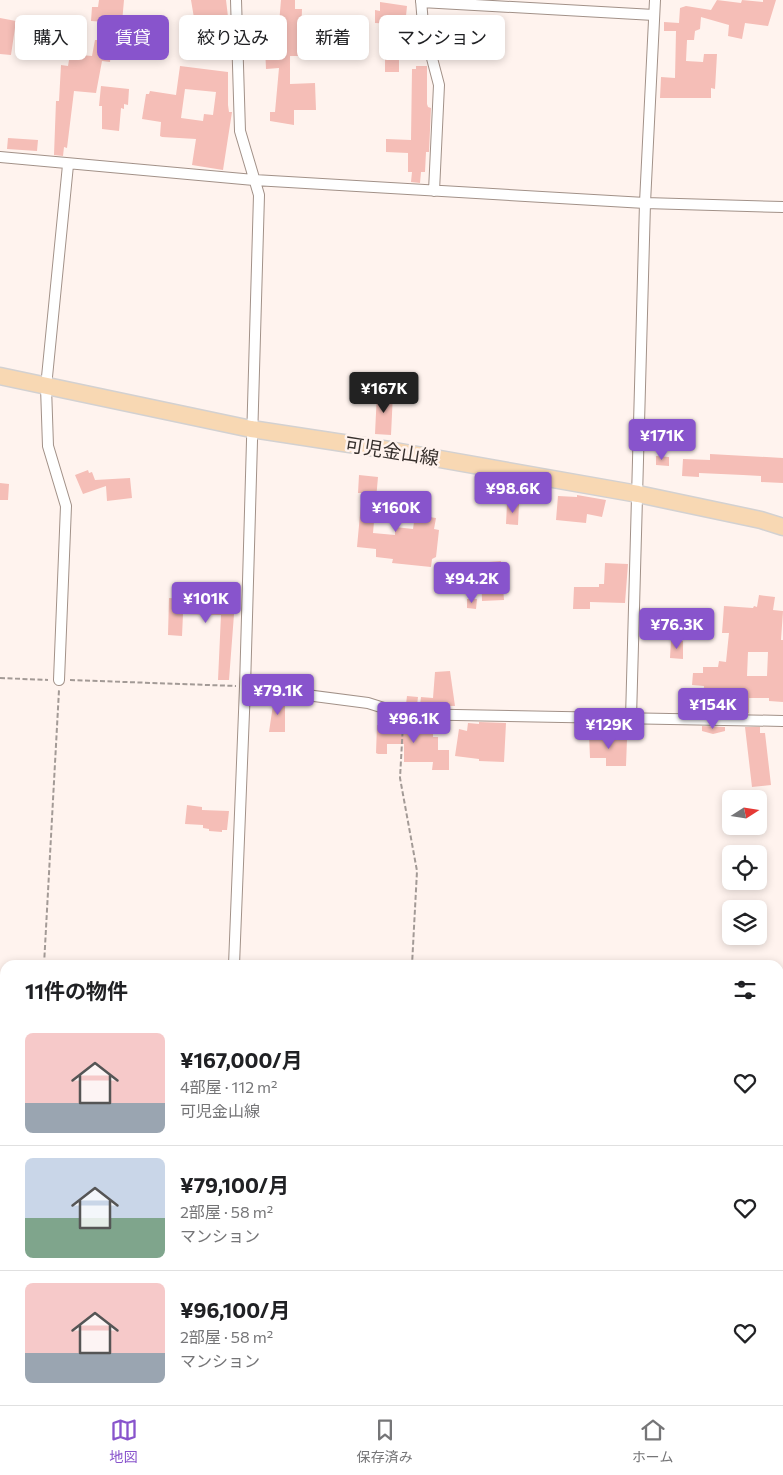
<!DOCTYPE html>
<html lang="ja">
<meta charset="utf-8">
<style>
body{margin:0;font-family:Commissioner,"Noto Sans JP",sans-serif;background:#f6f6f6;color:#202124;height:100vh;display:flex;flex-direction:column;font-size:19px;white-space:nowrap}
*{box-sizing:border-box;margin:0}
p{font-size:16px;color:#757577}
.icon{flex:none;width:28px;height:28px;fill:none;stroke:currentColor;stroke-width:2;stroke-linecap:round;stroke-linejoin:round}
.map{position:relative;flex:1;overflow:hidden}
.details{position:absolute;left:0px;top:960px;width:784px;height:445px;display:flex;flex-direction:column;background:#fff;border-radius:15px 15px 0 0;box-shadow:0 2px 8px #0003}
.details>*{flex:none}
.banner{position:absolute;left:15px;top:15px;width:500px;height:45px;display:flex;gap:10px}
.needle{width:32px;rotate:78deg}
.controls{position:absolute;left:722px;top:790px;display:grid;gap:10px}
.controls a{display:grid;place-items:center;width:45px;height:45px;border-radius:8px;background:#fff;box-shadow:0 2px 8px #0003;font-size:25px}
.price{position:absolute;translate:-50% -42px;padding:0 11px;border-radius:5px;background:#8854cc;color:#fff;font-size:16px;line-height:32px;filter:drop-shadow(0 1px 2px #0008)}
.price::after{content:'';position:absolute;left:50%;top:30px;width:15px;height:11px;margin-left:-8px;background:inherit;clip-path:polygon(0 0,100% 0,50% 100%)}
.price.current{background:#222;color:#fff}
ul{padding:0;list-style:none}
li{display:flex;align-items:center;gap:15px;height:125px;padding:0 25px}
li+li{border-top:1px solid #e0e0e0}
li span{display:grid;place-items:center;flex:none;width:140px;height:100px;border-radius:8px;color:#555}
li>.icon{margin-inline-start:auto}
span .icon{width:60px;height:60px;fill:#fffc;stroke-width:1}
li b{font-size:21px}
h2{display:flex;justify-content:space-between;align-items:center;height:60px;padding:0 25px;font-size:21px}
.tag{padding:0 18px;border-radius:8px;background:#fff;box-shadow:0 2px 8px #0003;font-size:18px;line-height:45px}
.tag.current{background:#8854cc;color:#fff}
.dock{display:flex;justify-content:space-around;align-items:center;height:70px;border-top:1px solid #e0e0e0;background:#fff;font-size:14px;color:#757577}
.dock a{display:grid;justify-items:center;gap:2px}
.dock .current{color:#8854cc}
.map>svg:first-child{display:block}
.building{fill:#f5beb7;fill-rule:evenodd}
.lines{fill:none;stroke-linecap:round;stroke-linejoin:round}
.street-casing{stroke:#a29188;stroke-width:12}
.secondary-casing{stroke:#a29188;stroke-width:16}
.primary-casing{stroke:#d3d1d1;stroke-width:19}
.path{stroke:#a39a96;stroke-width:2;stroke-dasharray:5 2.5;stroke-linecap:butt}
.street{stroke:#fff;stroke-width:10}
.secondary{stroke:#fbecd9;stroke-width:14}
.primary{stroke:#f8d8b3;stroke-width:16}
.labels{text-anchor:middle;stroke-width:5;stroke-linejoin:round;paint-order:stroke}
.street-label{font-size:19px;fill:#37302d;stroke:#fff3ee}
</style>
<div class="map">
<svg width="783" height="1405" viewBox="0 0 783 1405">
<rect width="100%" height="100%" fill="#fff3ee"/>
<!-- building -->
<path class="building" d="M99,0H124L121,34H113L110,62L102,61L96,93L74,91L67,148L64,147L63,156L54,155L56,101H59L61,65L68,66L70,54L92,56L95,40H97L98,31L106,22L91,21L92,7H98Z
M191,0H226L229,25L211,27V33L186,36V34H182L181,22L194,18Z
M281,0H295V9H302L301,39L306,40V56H290V84L315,83L316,110H294V125L270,121V112H275L279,68L266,69L265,47H277Z
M717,0L741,3L742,0L763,2V0H776L768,26L745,23L742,39L728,36L729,25L701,17L700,29L695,31L694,40H687L686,61L703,62L704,54H717L715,89L711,88V98H660L661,77L675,78L676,31H664V22L679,23L680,8L686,6L711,10Z
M380,2L407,6L406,16L393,15V24L375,23V10L380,11Z
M0,18L16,21L11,55L0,54Z
M399,50V72H385V51Z
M180,66L228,72V105L229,112H232L223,170L192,165L196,139L162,137L160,136L161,122L142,119L146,94H149L150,91L176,95ZM185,89L216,92L213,115L204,114L203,121L181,118Z
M416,66H427V104L428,107L431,108L429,152H426L425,172H421L420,183L411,182L412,172H408V153L386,152V139L411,140L412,69H416Z
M101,86L129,89L128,105L124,104V109L121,108L119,131L102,129V106H99Z
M8,138L38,140L37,151L7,149Z
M377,392L393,393L391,435L375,434Z
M710,454L783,458V483L761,482V476L743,475L699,473V477L682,476L683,459L710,460Z
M656,456L669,457V466L656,465Z
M88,470L89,473L92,472L95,480L130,478L132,498L107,501L106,486L83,494L75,475Z
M359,475L378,477L373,533L395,535V527L413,529L415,515L436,518L434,529L439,530L436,557L432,559L431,567L392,563L393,559L376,557V549L357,547L362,493H358Z
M0,483L9,484L8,500H0Z
M577,495L606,500L602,517L587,514L586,523L556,520L558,496L577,497Z
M507,504H519L518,525L506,524Z
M501,561L504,600L482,601L481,570H484V564L489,562Z
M605,563L628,564L625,603L590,602V609H573L574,587H599V584H604Z
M759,595L775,597L773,610L783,611L781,640H783V702L769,701V698H749V713H702L704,686L692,685L693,673H703V667H718L719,661L726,662L729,633H722L724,606L753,608L754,606L757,607ZM748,652H768L767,676H747Z
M169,598L235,601L229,680H218L221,615L183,614L182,636L168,635Z
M467,599H477L476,609L467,608Z
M671,640L683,641V659L670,658Z
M450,671L455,706L420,705L421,697L433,698L435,672Z
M407,696L418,697L417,705L406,704Z
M274,698L285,699V732H269Z
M479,722L506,723L504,762L479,761V759L455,756L459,729L467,731L468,723L479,724Z
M377,725L433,726V737H438V750H449V770H432L433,762H404V744H387V754H378L376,753Z
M702,726L725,727V731L713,734L702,731Z
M745,727H760V733H765L771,785L752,787Z
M589,734L627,739L626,766H606V758H590Z
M187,805L202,807V810L229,811L227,830H222V832L209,831V829L203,828V825L185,824Z"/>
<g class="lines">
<defs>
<path id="street" d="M421,0L423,24L439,85L434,191
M421,2L654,15
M0,157L254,180L645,203L783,207
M59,680L66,506L48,446L46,387L68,165
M245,687L368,703L403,714L783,721
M631,718L645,203L655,0
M234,965L245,687L259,195L240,131L236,0
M216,1405V1400"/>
<path id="secondary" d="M0,1363L5,1369
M30,1400L40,1405"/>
<path id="primary" d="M0,376L251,429L389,450L638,494L761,520L783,527"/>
</defs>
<!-- street casing -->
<use href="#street" class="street-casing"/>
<!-- secondary casing -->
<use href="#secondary" class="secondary-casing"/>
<!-- primary casing -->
<use href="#primary" class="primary-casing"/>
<!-- path -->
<path class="path" d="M0,678L48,680
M70,680L236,686
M403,724L400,778L417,871L412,965
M44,965L59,690
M0,1049H5
M779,1075H783
M400,1405V1400
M782,1405L783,1378"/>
<!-- street -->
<use href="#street" class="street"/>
<!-- secondary -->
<use href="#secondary" class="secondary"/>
<!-- primary -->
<use href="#primary" class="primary"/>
</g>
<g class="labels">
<!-- street labels -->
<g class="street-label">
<text transform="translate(392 451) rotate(9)" y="7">可児金山線</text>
</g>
</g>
</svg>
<div class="controls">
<a><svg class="needle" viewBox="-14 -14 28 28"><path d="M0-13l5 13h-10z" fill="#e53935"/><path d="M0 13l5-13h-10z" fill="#757577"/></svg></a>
<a><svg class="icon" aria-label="locate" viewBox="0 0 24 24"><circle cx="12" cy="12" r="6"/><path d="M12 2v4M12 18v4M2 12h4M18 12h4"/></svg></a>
<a><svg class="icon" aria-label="layers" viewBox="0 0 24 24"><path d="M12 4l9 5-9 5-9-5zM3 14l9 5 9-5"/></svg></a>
</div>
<b class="price current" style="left:384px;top:414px">¥167K</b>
<b class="price" style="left:662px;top:461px">¥171K</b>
<b class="price" style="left:513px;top:514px">¥98.6K</b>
<b class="price" style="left:396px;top:533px">¥160K</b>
<b class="price" style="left:472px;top:604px">¥94.2K</b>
<b class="price" style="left:206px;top:624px">¥101K</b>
<b class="price" style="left:677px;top:650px">¥76.3K</b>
<b class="price" style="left:278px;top:716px">¥79.1K</b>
<b class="price" style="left:713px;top:730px">¥154K</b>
<b class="price" style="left:414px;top:744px">¥96.1K</b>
<b class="price" style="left:609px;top:750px">¥129K</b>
<div class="banner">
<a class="tag">購入</a>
<a class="tag current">賃貸</a>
<a class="tag">絞り込み</a>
<a class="tag">新着</a>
<a class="tag">マンション</a>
</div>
<section class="details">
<h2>11件の物件<svg class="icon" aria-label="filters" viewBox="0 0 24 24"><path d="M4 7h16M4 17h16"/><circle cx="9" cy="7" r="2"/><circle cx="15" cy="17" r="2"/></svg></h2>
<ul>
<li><span style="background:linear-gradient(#f6c9c9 70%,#9aa5b1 0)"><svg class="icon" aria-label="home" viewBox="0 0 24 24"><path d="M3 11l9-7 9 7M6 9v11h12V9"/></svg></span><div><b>¥167,000/月</b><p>4部屋 · 112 m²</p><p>可児金山線</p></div><svg class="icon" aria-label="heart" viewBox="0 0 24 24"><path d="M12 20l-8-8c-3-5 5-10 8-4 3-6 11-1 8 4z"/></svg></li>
<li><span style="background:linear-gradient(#c9d6e8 60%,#7fa58c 0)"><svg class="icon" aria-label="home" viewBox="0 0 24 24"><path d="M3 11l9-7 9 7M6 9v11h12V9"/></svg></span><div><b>¥79,100/月</b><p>2部屋 · 58 m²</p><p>マンション</p></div><svg class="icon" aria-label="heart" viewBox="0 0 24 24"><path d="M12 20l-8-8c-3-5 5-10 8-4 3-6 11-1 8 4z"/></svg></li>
<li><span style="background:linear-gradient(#f6c9c9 70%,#9aa5b1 0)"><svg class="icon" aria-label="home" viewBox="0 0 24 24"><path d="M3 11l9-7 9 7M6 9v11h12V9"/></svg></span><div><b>¥96,100/月</b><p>2部屋 · 58 m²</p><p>マンション</p></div><svg class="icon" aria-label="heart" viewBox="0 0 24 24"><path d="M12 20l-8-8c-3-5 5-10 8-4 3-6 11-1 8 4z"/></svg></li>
</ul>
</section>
</div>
<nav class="dock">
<a class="current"><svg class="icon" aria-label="map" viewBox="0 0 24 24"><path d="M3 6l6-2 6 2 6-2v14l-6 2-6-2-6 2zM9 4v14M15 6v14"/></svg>地図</a>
<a><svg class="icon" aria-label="saved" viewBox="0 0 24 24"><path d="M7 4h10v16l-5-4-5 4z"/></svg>保存済み</a>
<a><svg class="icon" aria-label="home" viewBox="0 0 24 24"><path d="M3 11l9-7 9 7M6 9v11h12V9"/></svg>ホーム</a>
</nav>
